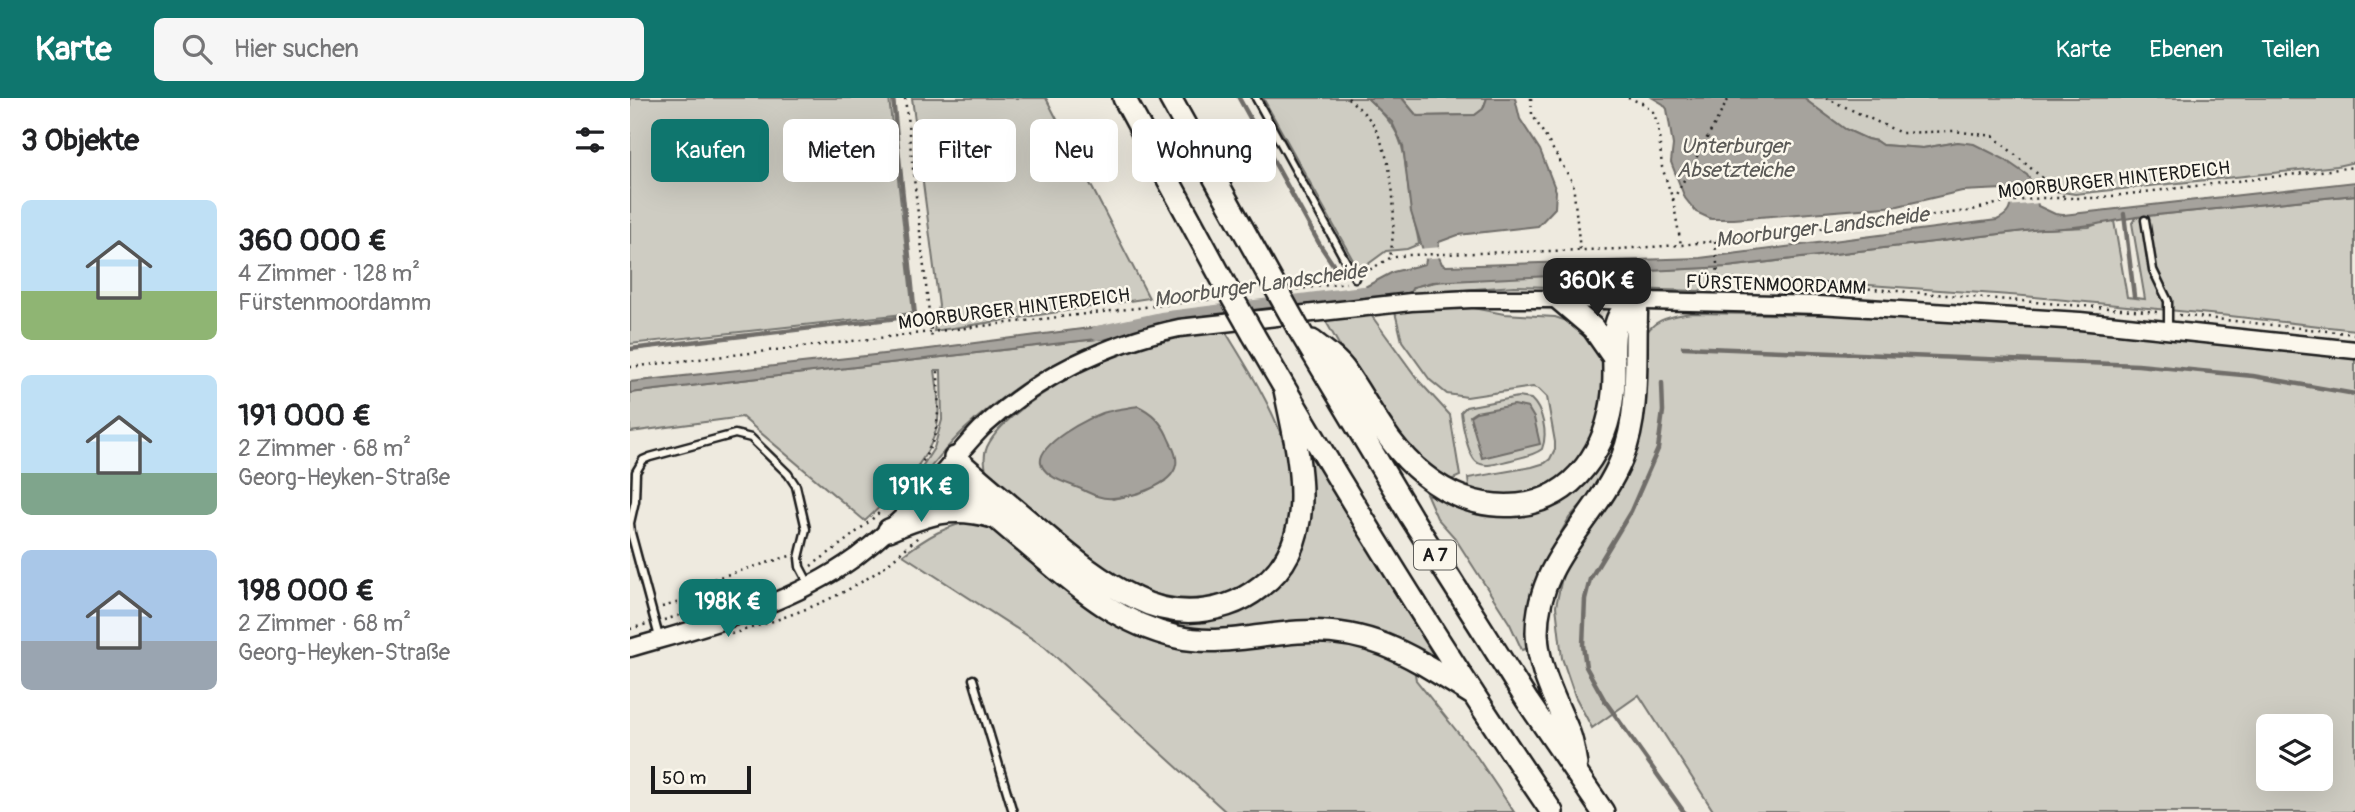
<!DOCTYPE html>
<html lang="de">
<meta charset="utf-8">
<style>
body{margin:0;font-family:Pangolin,sans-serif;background:#f6f6f6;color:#202124;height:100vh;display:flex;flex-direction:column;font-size:26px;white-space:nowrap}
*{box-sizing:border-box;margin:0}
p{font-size:23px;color:#757577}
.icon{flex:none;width:38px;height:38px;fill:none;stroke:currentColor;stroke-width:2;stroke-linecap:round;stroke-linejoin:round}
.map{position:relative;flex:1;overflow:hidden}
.sheet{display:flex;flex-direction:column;background:#fff;width:630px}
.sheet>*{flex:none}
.banner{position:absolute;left:21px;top:21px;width:665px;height:63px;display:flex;gap:14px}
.controls{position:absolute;left:1626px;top:616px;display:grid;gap:14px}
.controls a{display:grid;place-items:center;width:77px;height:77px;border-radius:10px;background:#fff;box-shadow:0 7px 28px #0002;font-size:35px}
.scale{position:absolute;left:21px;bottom:18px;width:100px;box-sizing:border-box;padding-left:7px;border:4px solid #1c1c1c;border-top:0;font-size:19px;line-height:24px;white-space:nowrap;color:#1c1c1c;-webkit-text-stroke:5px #fbf7ec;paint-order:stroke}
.price{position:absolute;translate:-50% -60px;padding:0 16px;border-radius:14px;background:#0f766e;color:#fff;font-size:23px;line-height:46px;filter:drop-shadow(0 2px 4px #0008)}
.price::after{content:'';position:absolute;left:50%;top:42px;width:21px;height:16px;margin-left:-10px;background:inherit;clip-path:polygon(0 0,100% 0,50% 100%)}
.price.on{background:#222;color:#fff}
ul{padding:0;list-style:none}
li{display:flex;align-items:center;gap:21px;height:175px;padding:0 21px}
li span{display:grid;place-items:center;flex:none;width:196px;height:140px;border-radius:10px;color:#555}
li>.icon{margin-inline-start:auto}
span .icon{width:84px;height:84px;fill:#fffc;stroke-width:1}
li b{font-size:30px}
h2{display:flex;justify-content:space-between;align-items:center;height:84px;padding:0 21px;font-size:30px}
.chip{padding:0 24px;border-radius:10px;background:#fff;box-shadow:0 7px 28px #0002;font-size:24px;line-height:63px}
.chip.on{background:#0f766e;color:#fff}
header{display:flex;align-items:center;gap:42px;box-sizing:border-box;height:98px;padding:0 35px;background:#0f766e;color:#fff}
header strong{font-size:33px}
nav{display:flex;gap:38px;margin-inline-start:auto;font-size:24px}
.search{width:490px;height:63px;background:#f6f6f6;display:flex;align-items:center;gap:18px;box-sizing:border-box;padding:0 24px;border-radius:10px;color:#757577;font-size:26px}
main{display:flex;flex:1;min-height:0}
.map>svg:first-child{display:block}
.green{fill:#ceccc2;stroke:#75746f;stroke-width:2;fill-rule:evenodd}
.water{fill:#a6a39d;stroke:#6f6d69;stroke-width:2}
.pier{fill:#eeeadf}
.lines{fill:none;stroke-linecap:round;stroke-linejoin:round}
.stream{stroke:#6f6d69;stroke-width:4.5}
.canal{stroke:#a6a39d;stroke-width:14}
.service-casing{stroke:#1c1c1c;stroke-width:11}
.secondary-casing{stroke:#1c1c1c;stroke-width:21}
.motorway-casing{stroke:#1c1c1c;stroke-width:26}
.path{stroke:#1c1c1c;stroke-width:2.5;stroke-dasharray:2 5;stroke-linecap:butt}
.service{stroke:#fbf7ec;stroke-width:6}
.secondary{stroke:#fbf7ec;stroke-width:16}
.motorway{stroke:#fbf7ec;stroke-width:21}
.motorway-bridge-casing{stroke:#1c1c1c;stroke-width:26;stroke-linecap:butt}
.motorway-bridge{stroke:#fbf7ec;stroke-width:21}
.labels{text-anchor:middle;stroke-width:5;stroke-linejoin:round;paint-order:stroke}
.shield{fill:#fbf7ec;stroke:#5f5e5a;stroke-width:2}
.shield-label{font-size:18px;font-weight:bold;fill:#1c1c1c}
.street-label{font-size:19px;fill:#1c1c1c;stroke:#fbf7ec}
.water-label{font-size:21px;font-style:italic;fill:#5a5956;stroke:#fbf7ec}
</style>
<header>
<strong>Karte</strong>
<div class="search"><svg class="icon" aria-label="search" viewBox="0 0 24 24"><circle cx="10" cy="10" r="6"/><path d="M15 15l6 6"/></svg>Hier suchen</div>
<nav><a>Karte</a><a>Ebenen</a><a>Teilen</a></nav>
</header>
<main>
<section class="sheet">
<h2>3 Objekte<svg class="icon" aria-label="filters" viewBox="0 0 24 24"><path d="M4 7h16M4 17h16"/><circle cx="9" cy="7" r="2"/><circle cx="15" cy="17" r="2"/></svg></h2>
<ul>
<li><span style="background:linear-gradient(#bfe0f5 65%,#8fb573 0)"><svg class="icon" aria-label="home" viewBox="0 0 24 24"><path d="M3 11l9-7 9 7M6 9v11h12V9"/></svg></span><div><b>360 000 €</b><p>4 Zimmer · 128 m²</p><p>Fürstenmoordamm</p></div></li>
<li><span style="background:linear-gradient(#bfe0f5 70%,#7fa58c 0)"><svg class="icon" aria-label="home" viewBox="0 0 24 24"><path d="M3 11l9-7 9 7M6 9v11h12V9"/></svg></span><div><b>191 000 €</b><p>2 Zimmer · 68 m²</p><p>Georg-Heyken-Straße</p></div></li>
<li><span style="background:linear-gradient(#a9c7e8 65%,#9aa5b1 0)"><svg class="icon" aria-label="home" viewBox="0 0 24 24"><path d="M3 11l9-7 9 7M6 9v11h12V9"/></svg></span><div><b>198 000 €</b><p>2 Zimmer · 68 m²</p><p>Georg-Heyken-Straße</p></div></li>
</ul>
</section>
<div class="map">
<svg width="1725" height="714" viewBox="0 0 1725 714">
<rect width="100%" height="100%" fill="#eeeadf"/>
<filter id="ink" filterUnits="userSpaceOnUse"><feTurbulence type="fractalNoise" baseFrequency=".0143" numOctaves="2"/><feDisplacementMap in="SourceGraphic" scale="14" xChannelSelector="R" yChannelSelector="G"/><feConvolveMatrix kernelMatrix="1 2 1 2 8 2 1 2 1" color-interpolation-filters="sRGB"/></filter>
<g filter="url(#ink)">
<!-- green -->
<path class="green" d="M0,0H259L283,215L0,246Z
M282,0H416L519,200L304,233L309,208Z
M633,0H737C778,37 773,52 780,103C782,118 787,131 789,146L777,151L756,153L734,169L724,164Z
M772,0H857L853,11L845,17L787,18Z
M1173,0H1725V64L1707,68L1445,96L1405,90L1397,78L1375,63L1328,44L1293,50L1252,47L1246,43L1237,41L1215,31Z
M1725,97V232L1600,218L1394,198L1239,187L1096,181L1069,193L884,188L779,196L782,189L816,182L1097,169L1411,131L1459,129L1475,123H1484L1497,199L1515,201L1502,125L1506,119Z
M838,209L874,216L925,219L943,225L967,246L975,267L977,282L963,344L931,382L900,395L883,399V397L853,394L839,390L838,380L902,369L915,365L920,361L925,351V344L917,299L909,291L903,289L837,299L817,296L800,282L772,243L765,214L782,211Z
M1061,215L1257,218L1400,226L1725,259V714H1084L1009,597L962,630L945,598L932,560L926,508L931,484L941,452L972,409L1013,241C1023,220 1040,219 1061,215ZM1638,628H1690V681H1638Z
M741,217L789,283L820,317L830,378L823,381L822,384C812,377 800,371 791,362C749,324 722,269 694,220Z
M594,231C629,290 676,355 659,428C653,455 638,475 613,488C580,505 543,504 510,491C458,469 399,412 357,375C354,366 353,358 357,349C376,309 469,260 510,247C538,239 566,236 594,231ZM420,377L533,384L516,393L483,401Z
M484,239C428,260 377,291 334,332C318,347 305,365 290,381L286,378L304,350L312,322L311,272H305C307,289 310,305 308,322C303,362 263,396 235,423L112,319L0,334V295Z
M992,252L998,253L992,340L967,389L939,420L913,467L909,479L901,552L898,550L892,552L880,526L825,440L807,420L796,395C822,409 854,425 885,417C905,412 930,395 949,386Z
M888,299L901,301C913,312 918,336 912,351C903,358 891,359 881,362C871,364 857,370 848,365C838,360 832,325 831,314L836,309Z
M678,353L810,568C784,552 758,534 729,527C665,512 601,543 538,527C496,517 467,488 435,462C409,440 383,419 357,397L547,517L651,480L674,355Z
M346,423L364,432L520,539L717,540L784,569L786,582L845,656L884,714H596L415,549L273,457C296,440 317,426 346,423Z"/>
<!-- water -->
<path class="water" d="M737,0H772L787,18L845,17L853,11L857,0H885L890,21L910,52L926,93L925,110L908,128L828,137L809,144L808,157L812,166L816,168L1070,160L1367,122C1379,116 1381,111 1381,98L1374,91L1332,93L1268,108L1104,121H1081L1066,114L1055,100L1041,64L1043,47L1037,11L1033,6L1023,0H1173L1215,31L1237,41L1246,43L1252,47L1293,50L1328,44L1344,46L1374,61L1397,77L1405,90L1408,108L1425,116L1433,117L1725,84V97L1506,119C1474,125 1444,131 1411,131L1097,169L802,184L783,189L779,196L718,203L717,192L733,190L763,174L795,166L796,162L781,114L773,48L762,24Z
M483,227L484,239L0,295V284L299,251Z
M884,307L898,310L904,320L910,346L852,360L840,318L846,314Z
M508,308C521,314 531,324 537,337C541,347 548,357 546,367C542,388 501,399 483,400C472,401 463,397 453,392C441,386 418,381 412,368C402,348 461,318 476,314C486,311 498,310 508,308Z"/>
<!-- pier -->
<path class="pier" d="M1410,95L1411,105L1377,108V98Z
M812,149L813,159L791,161L787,151Z"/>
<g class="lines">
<!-- stream -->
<path class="stream" d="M609,0L690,147L704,168
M1494,116L1504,198
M1053,249L1508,267L1623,278L1725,296
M0,251L285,218L263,0
M1032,285L1033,313L1028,351L1001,413L960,481L955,501L953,547L956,569L975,603L1054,714"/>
<!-- canal -->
<path class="canal" d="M467,235L531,221L733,195"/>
<defs>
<path id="service" d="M626,0L725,180
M1515,122L1523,172L1538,203V231
M29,539L1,435L0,425L5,403L6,374L13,362L20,359L105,336L121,340L158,376L166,388L176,431L169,460L170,469L179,486
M343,581L383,714"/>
<path id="secondary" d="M0,550C79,527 158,508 226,459C251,440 275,418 296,394C316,373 332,350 352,330C407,279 477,245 549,230L781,204L841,201H929L1189,207L1450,223L1725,252"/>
<path id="motorway" d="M494,0L598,192
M540,0L644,187
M929,201L963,230L984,260
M668,230L781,419L898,604L973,714
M623,236C717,398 816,559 922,714
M682,243C693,252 706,260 714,271C740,308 757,348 794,377C821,399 853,410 888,407C946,401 978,348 983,295C986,272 981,247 986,226C989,214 996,207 1007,203
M325,360L327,379L334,392C360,415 385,436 411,458C453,494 491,526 547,539C587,548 627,537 668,534C742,529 784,560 844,597
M325,360C354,386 384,411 414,436C442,460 471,484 505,500C534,515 566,517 597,507C609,503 620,497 630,489C693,443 668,356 655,292
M259,432C298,416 321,407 363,419
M946,666C944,656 943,645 939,635C926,602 908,572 907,535C907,459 967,423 992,360C1011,314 1004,253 1007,203"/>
</defs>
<!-- service casing -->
<use href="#service" class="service-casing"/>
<!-- secondary casing -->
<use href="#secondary" class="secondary-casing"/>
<!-- motorway casing -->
<use href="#motorway" class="motorway-casing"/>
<!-- path -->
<path class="path" d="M275,0L302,241
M718,0C726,8 738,17 744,28C765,68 767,116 760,160
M901,0L902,16L943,85L950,152
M998,0L1012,5L1023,14L1028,27L1032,69L1043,102L1051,147
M1196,0L1271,35L1324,33L1363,38L1436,100
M1043,102L1099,0
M1085,143L1088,177L1094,185L1230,190L1528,214
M734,175L760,160L777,157L989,151L1051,147L1338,113L1374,104L1413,100H1465L1725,69
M667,191L716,185
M1549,217L1725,236
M0,269L584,201
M181,468C224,437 280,397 301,347C311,324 308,295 308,272
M76,496L80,510
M32,509L86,494L83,481L160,458
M34,522L118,497
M0,531L17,526
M101,536C152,521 207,503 251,471C264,461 276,450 288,439"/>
<!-- service -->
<use href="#service" class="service"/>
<!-- secondary -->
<use href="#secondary" class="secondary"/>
<!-- motorway -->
<use href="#motorway" class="motorway"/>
<defs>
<path id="motorway-bridge" d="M644,187L668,230
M598,192L623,236"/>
</defs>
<!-- motorway-bridge casing -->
<use href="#motorway-bridge" class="motorway-bridge-casing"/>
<!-- motorway-bridge -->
<use href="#motorway-bridge" class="motorway-bridge"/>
</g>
</g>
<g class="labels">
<!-- shield labels -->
<rect class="shield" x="784" y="442.5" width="42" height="29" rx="5"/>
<g class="shield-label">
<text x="805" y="463">A 7</text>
</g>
<!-- street labels -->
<g class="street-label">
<text transform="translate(1484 81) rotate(-6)" y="7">MOORBURGER HINTERDEICH</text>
<text transform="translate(1146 186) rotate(2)" y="7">FÜRSTENMOORDAMM</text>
<text transform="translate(384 210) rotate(-7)" y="7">MOORBURGER HINTERDEICH</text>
</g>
<!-- water labels -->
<g class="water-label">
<text x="1105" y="55">Unterburger<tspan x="1105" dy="24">Absetzteiche</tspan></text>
<text transform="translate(1192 129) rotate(-7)" y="7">Moorburger Landscheide</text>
<text transform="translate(630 187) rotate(-8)" y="7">Moorburger Landscheide</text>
</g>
</g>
</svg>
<div class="controls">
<a><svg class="icon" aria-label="layers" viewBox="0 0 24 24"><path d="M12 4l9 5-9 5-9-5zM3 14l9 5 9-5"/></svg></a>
</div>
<div class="scale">50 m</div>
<b class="price on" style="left:967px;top:220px">360K €</b>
<b class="price" style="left:291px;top:426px">191K €</b>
<b class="price" style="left:98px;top:541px">198K €</b>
<div class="banner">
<a class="chip on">Kaufen</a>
<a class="chip">Mieten</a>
<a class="chip">Filter</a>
<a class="chip">Neu</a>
<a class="chip">Wohnung</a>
</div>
</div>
</main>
